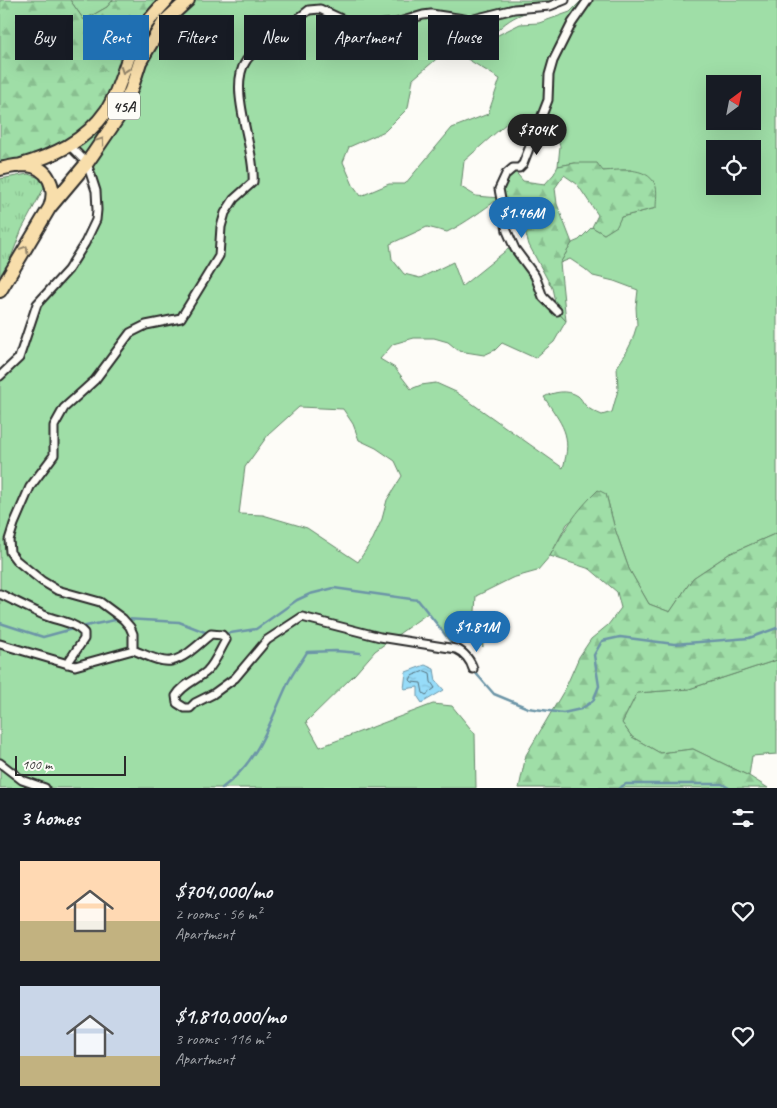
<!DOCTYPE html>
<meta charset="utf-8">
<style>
body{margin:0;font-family:Caveat,sans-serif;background:#242831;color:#f1f3f6;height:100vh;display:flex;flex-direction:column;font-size:19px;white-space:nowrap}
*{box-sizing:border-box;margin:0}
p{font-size:16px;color:#9ea1a6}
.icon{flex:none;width:28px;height:28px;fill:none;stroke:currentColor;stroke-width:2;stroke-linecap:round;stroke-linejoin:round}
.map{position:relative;height:788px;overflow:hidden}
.drawer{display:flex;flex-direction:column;background:#171b24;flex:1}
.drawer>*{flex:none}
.hud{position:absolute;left:15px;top:15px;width:500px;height:45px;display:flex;gap:10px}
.needle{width:32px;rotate:32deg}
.fabs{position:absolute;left:706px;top:75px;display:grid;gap:10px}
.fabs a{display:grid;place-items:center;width:55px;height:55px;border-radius:0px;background:#171b24;box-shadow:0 5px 20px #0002;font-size:25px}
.scale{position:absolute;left:15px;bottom:12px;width:111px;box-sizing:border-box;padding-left:5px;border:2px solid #2b2b2b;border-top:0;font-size:14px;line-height:18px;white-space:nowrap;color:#2b2b2b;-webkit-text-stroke:4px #fdfcf7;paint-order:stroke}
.price{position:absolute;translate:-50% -42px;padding:0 11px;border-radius:18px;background:#1f6fb2;color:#fff;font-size:16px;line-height:32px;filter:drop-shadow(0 1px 2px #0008)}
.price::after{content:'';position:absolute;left:50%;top:30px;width:15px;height:11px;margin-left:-8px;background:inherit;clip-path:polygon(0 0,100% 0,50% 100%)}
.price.active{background:#222;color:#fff}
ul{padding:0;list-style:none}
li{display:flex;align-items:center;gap:15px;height:125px;padding:0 20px}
li span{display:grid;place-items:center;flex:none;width:140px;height:100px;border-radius:0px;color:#555}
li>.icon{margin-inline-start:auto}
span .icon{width:60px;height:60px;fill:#fffc;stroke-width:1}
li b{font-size:21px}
h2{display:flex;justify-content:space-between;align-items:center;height:60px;padding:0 20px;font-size:21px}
.tag{padding:0 18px;border-radius:0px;background:#171b24;box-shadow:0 5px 20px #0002;font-size:18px;line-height:45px}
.tag.active{background:#1f6fb2;color:#fff}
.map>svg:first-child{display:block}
.grass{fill:#9fdea7;stroke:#658469;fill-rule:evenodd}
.forest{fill:url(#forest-firs);stroke:#658469}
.park{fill:url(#park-tufts);stroke:#658469}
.water{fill:url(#water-ripples);stroke:#6c95a7}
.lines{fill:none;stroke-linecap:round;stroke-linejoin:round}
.shore{stroke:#56727d;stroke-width:1}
.stream{stroke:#6c95a7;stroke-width:2.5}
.minor-casing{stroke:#2b2b2b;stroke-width:11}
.trunk-casing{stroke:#2b2b2b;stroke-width:16}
.minor{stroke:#fdfcf7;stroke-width:7}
.trunk{stroke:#f8deab;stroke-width:12}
.oneway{stroke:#92846b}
.labels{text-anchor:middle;stroke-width:4.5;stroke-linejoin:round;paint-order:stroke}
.shield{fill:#fdfcf7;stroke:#6a6a68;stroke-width:1}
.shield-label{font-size:16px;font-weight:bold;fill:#2b2b2b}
</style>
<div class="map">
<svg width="777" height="788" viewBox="0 0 777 788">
<defs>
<pattern id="forest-firs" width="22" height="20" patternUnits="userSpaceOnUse" patternTransform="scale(1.25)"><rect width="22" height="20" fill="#9fdea7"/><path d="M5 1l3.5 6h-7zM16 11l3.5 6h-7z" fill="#89bf90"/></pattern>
<pattern id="park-tufts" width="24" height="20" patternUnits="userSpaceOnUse" patternTransform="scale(1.25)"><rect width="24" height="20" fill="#9fdea7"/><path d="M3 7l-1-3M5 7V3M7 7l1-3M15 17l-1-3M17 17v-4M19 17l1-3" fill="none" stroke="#89bf90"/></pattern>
<pattern id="water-ripples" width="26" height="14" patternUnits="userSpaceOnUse" patternTransform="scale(1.25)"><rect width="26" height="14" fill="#97dcf9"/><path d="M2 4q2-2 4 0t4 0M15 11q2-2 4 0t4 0" fill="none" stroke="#82bdd6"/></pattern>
</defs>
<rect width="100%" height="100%" fill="#fdfcf7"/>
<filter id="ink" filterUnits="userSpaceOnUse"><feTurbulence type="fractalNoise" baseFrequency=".02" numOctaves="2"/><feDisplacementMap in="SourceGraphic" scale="10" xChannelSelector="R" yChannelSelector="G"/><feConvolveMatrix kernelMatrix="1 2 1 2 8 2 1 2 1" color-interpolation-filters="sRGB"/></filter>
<g filter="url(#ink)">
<!-- grass -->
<path class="grass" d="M70,0H113L107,7L84,20Z
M167,0H568L563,6C531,10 511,12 490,39L520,24L539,23L570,12L582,0H777V533L729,554L693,578L670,612L649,604L629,569L615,529L606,494L567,524L550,556L537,571L512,578L476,596L475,611L482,630L483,647L469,629L449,639L428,613L375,651L355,674L306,722L320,747L433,704L452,706L475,734L476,788H0V375L25,348L32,312L70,271L97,210L87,163L70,146L130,53ZM448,49H451L500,79L488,114L452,128L405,184H389L361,196L353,185L343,162L349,147L385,131L408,108L413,79ZM715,84H752V121H715ZM509,121H542L551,123L560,146L558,166L575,163L603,171L631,170L656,208L621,217L616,226L604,234L592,227L579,240L572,243L560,263L570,259L585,269L593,276L614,281L638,290L636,307L637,325L632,341L625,355L617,367L618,390L612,412L602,415C596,412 589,410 585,405C583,403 581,398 578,396C568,389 553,392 544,397C562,425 573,434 563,468L456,392L436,383L421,385L411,389L395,368L380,359L393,344L414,338H434L448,342L459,351L484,355L495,350L502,343L535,358L554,342L566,321L543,297L522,259L508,249L462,286L453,262L420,278L404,274L392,259L390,244L427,227L447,232C466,223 482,210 500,198L476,196L461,187L464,161ZM715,149H752V186H715ZM299,407L343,409L353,424L359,440L376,448L395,461L402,476L387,500L382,519L373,539L358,562L307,528L263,515L239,514L245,467L268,435Z
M777,660V754L752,756L749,776L693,749L660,753L632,737L622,723L637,693L689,689Z"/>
<!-- forest -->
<path class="forest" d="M0,0H70L84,20L107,7L113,0H167L152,15L120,83L84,135L29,158L0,161Z
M575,163H597L603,171C619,170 646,166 655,184C658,190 656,200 656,208L621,217L617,226L604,234L592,227L598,215L577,184L564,175L555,188L557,204L572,243L560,263L566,321L557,311L552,288L529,245L525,231L513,227L507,231L499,189L513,169L523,181L545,184L554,174L558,166Z
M598,490L606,494L615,529L629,569L649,604L670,612L693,578L729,554L777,533V660L689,689L637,693L622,723L632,737L660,753L693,749L749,776L768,788H519L526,755L565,689L579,657L591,639L608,625L621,608L617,592L590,569L550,556C565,529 575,512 598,490Z"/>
<!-- park -->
<path class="park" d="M28,174L43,179L45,186L22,229L8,265L0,277V179Z"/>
<!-- water -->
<path class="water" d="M425,665L434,669L436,681L444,690L422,703L418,697V687L404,689L406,672Z"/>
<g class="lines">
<!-- shore -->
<path class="shore" d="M425,671L430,673L431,682L435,688L426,695L423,693L421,683L412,682L410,680L412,676Z"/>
<!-- stream -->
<path class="stream" d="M125,619L179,622L210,634
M0,623L43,637L76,628
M81,627L120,619
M224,634L256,629L297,600L310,594L334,588L418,600L454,646
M473,670L494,694L528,708L563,713L581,709L593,701L599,686L594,655L602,641L620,637L674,644L749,638L777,628
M222,788C258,762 269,724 287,685C292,673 301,663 307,652L336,651L360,653
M619,788L626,784H722L729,788"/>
<defs>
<path id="minor" d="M557,311L543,297L535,276L515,249L507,231L499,189L506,174L513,168H519L523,164L548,100L549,75L553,61L572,23L588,0
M0,376L19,358L37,304L68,270L85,243L96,220L97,210L96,191L87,163L70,146
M0,594C15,601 30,609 46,616C59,621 74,622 84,633V639L67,664
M0,644L75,666L133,650V634L130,627L123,619L100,602L57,590L42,581L16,560L10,552L9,540L14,524L30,487L54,455V426L64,408L95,380L130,333L146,325L181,318L219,256L221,227L225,213L234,199L253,182C256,149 227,88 246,61C251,53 259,49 266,43C281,32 295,21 309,10L320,9L350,23L362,26L396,23L423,15L431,14L470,20L514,9L550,6L565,0
M133,650C144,654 160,663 171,661C186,658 200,643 211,634L222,635L226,640C220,650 215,663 207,671C197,680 183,684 176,696L177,703L185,708H190L195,703L213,694L235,678L267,640L302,617L380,637L456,649C464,652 471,661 473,669
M0,763L22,780L45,788"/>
<path id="trunk" d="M18,166C53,156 85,142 107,110C118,93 123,72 130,53C138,32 152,16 167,0
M0,169C8,167 19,165 27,165C49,167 57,189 50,207L0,291
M50,207L87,163L119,116L131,90L140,62L150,45L164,22L188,0"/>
</defs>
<!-- minor casing -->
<use href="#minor" class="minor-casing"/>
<!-- trunk casing -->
<use href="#trunk" class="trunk-casing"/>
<!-- minor -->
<use href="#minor" class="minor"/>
<!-- trunk -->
<use href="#trunk" class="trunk"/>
</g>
<!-- one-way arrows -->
<defs><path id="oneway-chevron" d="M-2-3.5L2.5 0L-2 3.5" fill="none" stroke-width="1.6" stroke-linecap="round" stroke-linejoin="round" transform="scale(1.25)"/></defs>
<g class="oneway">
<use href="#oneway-chevron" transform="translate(124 70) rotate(109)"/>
<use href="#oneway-chevron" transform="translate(101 141) rotate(-56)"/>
<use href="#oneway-chevron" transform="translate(25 249) rotate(-59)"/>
</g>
</g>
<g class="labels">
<!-- shield labels -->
<rect class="shield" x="108" y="92.5" width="32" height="27" rx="4"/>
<g class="shield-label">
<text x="124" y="112">45A</text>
</g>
</g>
</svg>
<div class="fabs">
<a><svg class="needle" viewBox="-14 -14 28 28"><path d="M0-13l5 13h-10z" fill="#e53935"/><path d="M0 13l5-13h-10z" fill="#9ea1a6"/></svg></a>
<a><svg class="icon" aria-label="locate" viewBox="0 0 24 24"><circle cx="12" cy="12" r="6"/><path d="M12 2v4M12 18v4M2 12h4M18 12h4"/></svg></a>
</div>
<div class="scale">100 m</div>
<b class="price active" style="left:537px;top:156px">$704K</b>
<b class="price" style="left:522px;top:239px">$1.46M</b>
<b class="price" style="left:477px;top:653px">$1.81M</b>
<div class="hud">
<a class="tag">Buy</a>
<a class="tag active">Rent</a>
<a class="tag">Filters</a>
<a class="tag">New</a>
<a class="tag">Apartment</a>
<a class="tag">House</a>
</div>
</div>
<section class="drawer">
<h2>3 homes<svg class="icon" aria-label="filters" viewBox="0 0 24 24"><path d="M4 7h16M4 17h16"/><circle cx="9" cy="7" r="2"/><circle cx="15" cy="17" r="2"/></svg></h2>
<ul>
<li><span style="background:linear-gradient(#ffd9b3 60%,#c2b280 0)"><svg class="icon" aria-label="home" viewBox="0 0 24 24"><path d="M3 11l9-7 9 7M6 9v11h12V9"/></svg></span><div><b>$704,000/mo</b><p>2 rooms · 56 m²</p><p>Apartment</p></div><svg class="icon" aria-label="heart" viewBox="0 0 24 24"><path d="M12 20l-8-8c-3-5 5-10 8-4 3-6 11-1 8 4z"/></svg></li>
<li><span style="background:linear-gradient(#c9d6e8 70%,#c2b280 0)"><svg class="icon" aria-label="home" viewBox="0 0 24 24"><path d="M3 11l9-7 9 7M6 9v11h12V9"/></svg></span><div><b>$1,810,000/mo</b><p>3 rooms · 116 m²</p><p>Apartment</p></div><svg class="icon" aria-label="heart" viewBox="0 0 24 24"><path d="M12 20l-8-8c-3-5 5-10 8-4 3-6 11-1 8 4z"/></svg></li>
</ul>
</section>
